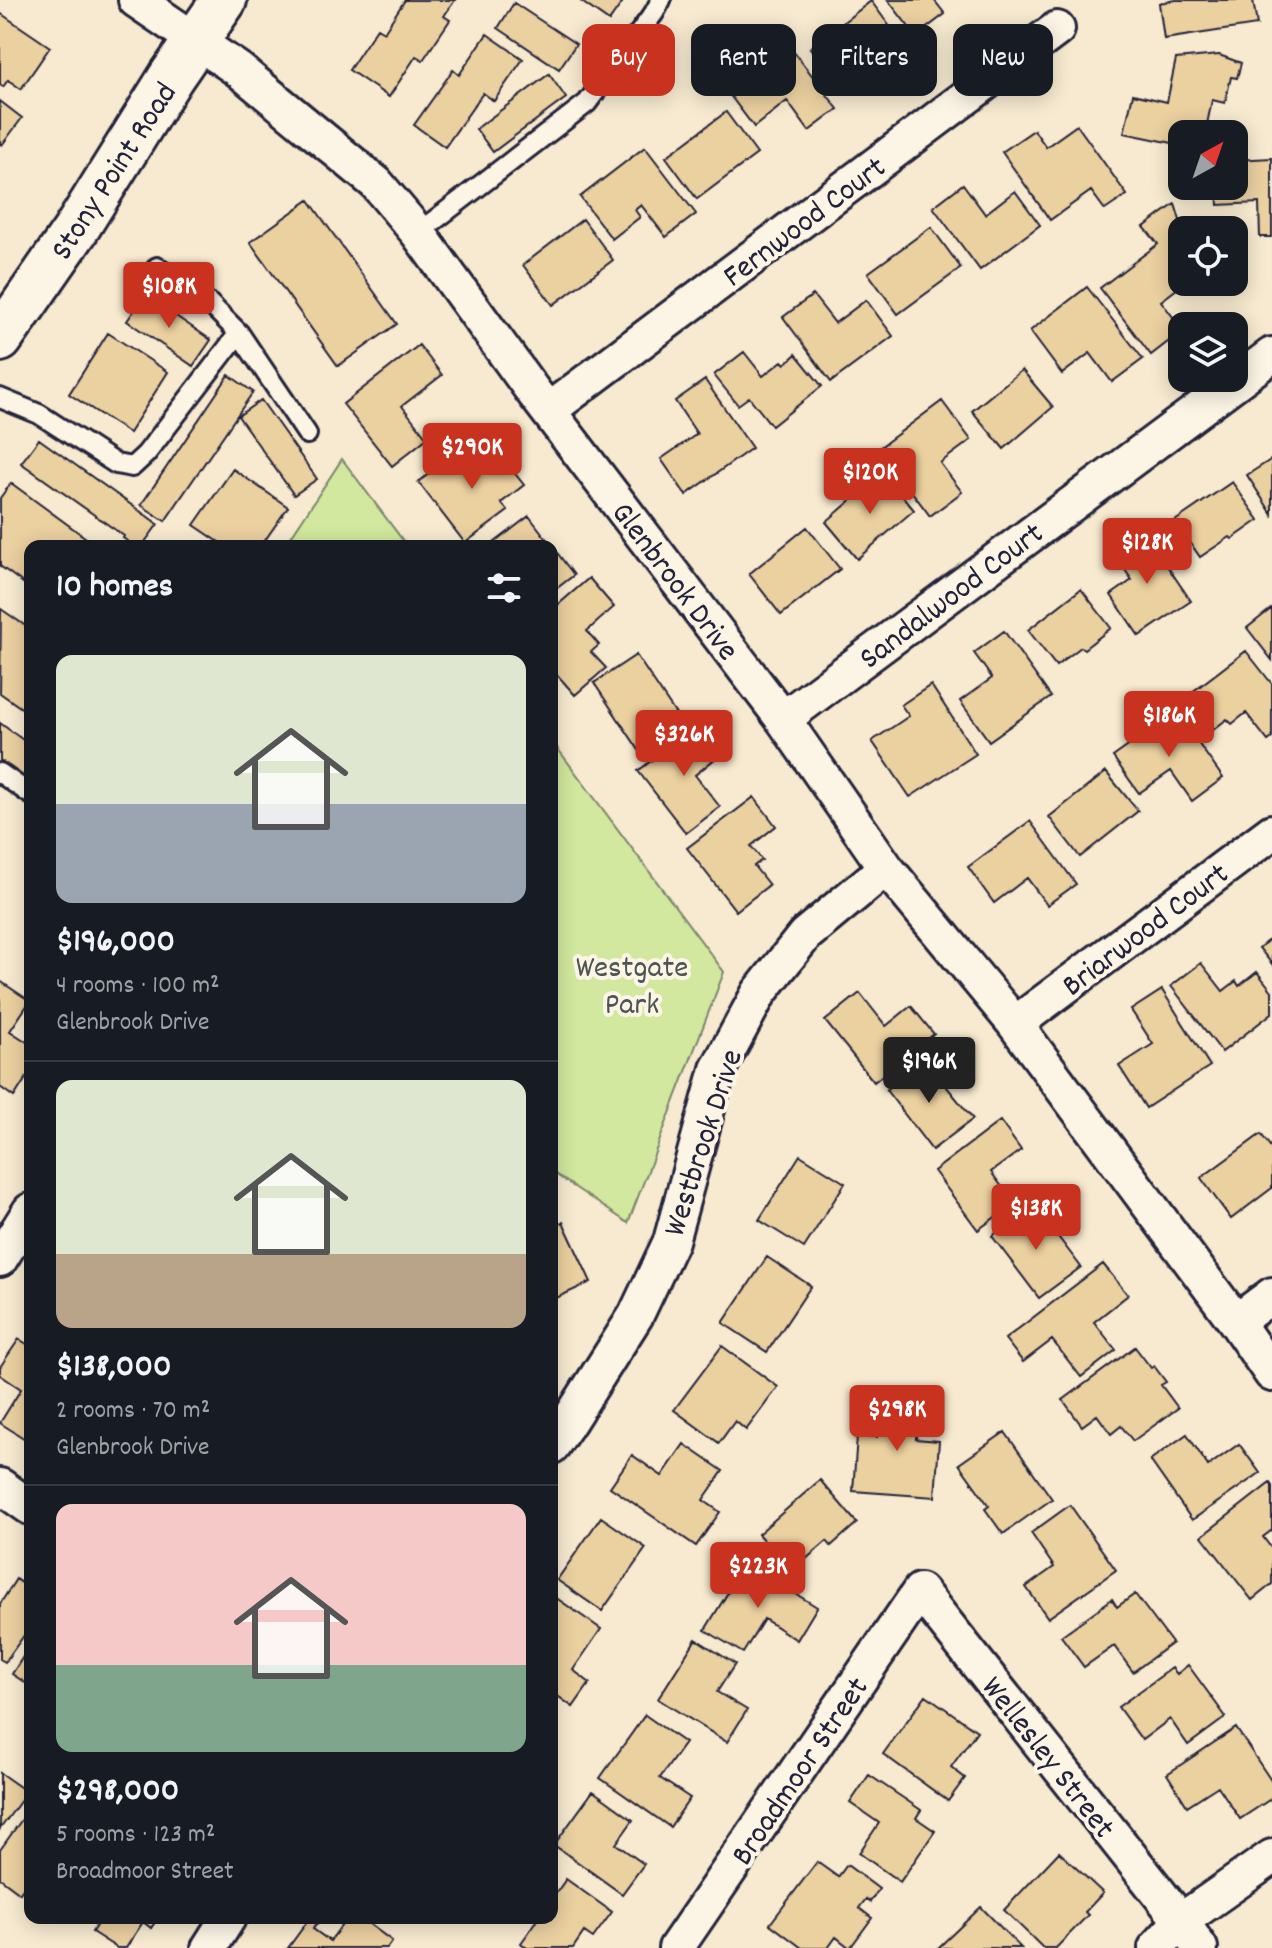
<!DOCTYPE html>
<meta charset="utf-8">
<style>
body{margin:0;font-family:Dekko,sans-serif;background:#242831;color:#f1f3f6;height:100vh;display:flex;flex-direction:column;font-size:30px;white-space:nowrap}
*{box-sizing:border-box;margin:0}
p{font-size:26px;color:#9ea1a6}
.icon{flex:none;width:44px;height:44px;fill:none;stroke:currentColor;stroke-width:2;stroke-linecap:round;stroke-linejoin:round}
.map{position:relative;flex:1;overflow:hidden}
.sheet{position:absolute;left:24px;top:540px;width:534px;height:1384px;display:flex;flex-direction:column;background:#171b24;border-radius:16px;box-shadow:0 4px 20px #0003}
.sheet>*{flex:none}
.hud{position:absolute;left:582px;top:24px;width:570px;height:72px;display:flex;gap:16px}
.needle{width:52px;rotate:40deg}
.buttons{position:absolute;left:1168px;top:120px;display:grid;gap:16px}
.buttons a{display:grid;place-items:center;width:80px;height:80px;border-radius:16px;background:#171b24;box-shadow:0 4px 20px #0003;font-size:40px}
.price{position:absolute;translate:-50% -68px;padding:0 18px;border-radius:8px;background:#c8321e;color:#fff;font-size:26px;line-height:52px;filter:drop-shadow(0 2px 4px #0008)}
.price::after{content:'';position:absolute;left:50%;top:48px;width:24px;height:18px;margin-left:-12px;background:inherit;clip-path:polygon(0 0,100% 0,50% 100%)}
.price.on{background:#222;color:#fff}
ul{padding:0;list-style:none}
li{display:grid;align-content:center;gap:16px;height:424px;padding:0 32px}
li+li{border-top:2px solid #363941}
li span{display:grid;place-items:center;height:248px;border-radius:16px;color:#555}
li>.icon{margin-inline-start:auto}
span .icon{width:144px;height:144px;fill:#fffc;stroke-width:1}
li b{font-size:34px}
h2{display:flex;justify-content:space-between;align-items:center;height:96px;padding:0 32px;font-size:34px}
.tag{padding:0 28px;border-radius:16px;background:#171b24;box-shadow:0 4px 20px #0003;font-size:28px;line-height:72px}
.tag.on{background:#c8321e;color:#fff}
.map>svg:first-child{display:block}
.park{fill:#d1e89e;stroke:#7a856c;stroke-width:2}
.building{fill:#ebd0a0;stroke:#22223b;stroke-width:2}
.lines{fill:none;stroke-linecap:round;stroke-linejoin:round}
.service-casing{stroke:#22223b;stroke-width:24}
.minor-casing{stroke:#22223b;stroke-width:40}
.secondary-casing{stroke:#22223b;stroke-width:50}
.service{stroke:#fcf5e5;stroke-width:18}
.minor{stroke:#fcf5e5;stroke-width:34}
.secondary{stroke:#fcf5e5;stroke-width:44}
.labels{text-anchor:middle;stroke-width:8;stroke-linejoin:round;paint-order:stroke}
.street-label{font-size:32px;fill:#22223b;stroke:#fcf5e5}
.park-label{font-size:32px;fill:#4e5454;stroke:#fcf5e5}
</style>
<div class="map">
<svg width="1272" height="1948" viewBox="0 0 1272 1948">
<rect width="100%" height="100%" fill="#f7ead0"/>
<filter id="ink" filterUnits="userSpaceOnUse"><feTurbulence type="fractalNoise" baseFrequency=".0125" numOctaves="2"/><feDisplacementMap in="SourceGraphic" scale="16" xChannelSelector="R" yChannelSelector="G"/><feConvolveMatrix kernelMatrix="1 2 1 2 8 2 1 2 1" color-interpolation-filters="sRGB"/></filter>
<g filter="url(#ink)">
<!-- park -->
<path class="park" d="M342,459L407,546H285Z
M552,741L724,972L628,1223L552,1172Z"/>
<!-- building -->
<path class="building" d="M405,0H455L444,16L450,20L423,60L416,56L389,97L349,70L377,28L384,32Z
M579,0H624L609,21Z
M888,0H934L945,14L916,36Z
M1176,0H1253L1257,25L1164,39L1159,3Z
M871,1L902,43L841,89L810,48Z
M514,3L576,44L559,69L498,28Z
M0,13L50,47L21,89L8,80L3,87L0,85Z
M487,34L523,59L494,101L483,93L445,147L414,125L453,70L459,75Z
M790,47L838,109L809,131L787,101L754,127L729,94Z
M1219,55L1241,63L1237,78L1231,77L1225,103L1212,100L1205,134H1182V145L1124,133L1133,94L1167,102L1176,59Z
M549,74L566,98L493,152L476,129Z
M0,101L22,118L2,145L0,144Z
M726,112L757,154L697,199L666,157Z
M1077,125L1127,195L1105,210L1091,191L1050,220L1002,152L1034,130L1046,147Z
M645,147L696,214L666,237L641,205L635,210L640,217L612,239L580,197Z
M1272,158V237H1260L1259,203L1218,205L1217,186H1234V160Z
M963,184L985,214L1015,191L1040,225L980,270L933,207Z
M309,200L397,324L338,366L250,242Z
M1175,204L1183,230L1181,263L1182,282H1186L1161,301L1182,329V331L1151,355L1100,288L1158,244L1144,227Z
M583,219L613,260L553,305L523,265Z
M931,227L961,268L898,314L868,273Z
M1087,287L1143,359L1112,382L1090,353L1062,374L1030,331Z
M145,295L211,340L193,366L127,321Z
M813,295L835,323L866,300L893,336L831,382L783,317Z
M108,333L168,372L129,433L69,394Z
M419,345L442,375L402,406L427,438L392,466L343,404Z
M744,352L763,376L782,361L785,364L796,354L822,386L772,426L749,397L738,405L714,375Z
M1022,370L1053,407L1004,449L972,411Z
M229,375L253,392L165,521L141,505Z
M705,380L752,448L686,495L661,459L697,434L675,401Z
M261,400L317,479L294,495L238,416Z
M942,401L971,440L940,463L962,492L930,516L879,448Z
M39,439L158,524L142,546H134L123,538L124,536L21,463Z
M494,447L524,485L501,503L508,511L465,543L418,482L461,450L472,464Z
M1272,459V514L1247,475Z
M233,469L288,507L261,546H225L194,525Z
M883,473L914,510L857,559L826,522Z
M1232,482L1259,520L1232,539L1230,537L1200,557L1175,521Z
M11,483L97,546H30V588L0,566V498Z
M529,516L552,546H490Z
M807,527L840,569L781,615L749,574Z
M1144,532L1191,601L1139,636L1111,595L1132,580L1113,553Z
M552,546L574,575L552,592Z
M589,578L614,607L587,631L599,645L591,652L606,668L575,695L552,669V610Z
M1081,589L1111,628L1084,649L1081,647L1056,666L1028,630Z
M1272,608V660L1247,628Z
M1,609L30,629V699L23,709L0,693Z
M1004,631L1051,697L989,741L960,701L992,678L974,653Z
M1246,651L1272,684V738L1268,741L1246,713L1232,724L1227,719L1209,733L1183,699Z
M636,655L681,722L639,750L594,683Z
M931,685L976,754L910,797L872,741L909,716L901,705Z
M1176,712L1223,778L1192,801L1171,771L1139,793L1113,757Z
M0,723L30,745V781L0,760Z
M699,724L722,753L695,775L720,807L686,833L638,771Z
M1106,772L1138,811L1080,857L1049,817Z
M754,797L776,826L751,846L762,860L754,866L769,885L736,911L687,848Z
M1030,821L1076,884L1047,905L1027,878L994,903L968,867Z
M1272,937V964L1259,948Z
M1201,963L1223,991L1236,981L1239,986L1257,972L1272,991V1013L1222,1052L1171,986Z
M0,981L30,1001L10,1031L30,1044V1072L14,1097L0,1087Z
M1162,990L1210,1066L1146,1108L1119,1066L1153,1044L1131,1010Z
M860,993L886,1026L911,1006L934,1034L874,1082L825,1021Z
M925,1060L973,1119L932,1150L886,1090Z
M1000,1121L1021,1150L991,1172L1014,1203L978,1230L934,1171Z
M1261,1134L1272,1149V1188L1231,1219L1201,1178Z
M800,1155L845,1183L804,1248L759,1220Z
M1034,1205L1081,1267L1039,1298L992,1236Z
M563,1222L591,1282L552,1300V1227Z
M767,1257L811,1286L767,1352L723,1323Z
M1103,1264L1128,1295L1094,1322L1116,1350L1081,1377L1052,1340L1023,1362L1005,1339Z
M19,1339L30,1346V1442L0,1423L21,1389L0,1375V1367Z
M722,1346L778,1387L746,1430L735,1421L719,1443L674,1410Z
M1135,1347L1151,1368L1154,1366L1166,1382L1161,1385L1178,1408L1133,1441L1121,1426L1111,1434L1097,1415L1082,1426L1063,1400Z
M880,1394L919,1396L916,1439L939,1441L935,1497L853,1491L857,1436L877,1437Z
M1005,1432L1052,1499L1003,1534L985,1509L989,1506L959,1464Z
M1187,1434L1208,1466L1239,1444L1260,1473L1192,1520L1150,1460Z
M684,1444L723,1471L703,1500L720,1512L696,1546L610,1487L632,1455L662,1476Z
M820,1480L857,1523L831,1546L827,1541L791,1572L758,1534Z
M1270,1483L1272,1486V1530L1263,1537L1272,1549V1584L1252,1600L1202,1536Z
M1070,1505L1116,1570L1048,1618L1026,1587L1054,1567L1031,1533Z
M601,1517L646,1548L602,1611L557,1580Z
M746,1563L817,1607L797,1640L764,1619L743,1653L705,1630Z
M16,1579L30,1589V1627L5,1662L0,1659V1604Z
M1135,1594L1172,1643L1133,1672L1114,1646L1084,1667L1061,1636L1112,1599L1117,1607Z
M552,1595L601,1629L573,1670L590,1683L573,1707L552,1692Z
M696,1639L735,1664L717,1692L747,1710L727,1742L658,1699Z
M30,1646V1686L12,1674Z
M1188,1665L1226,1717L1188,1745L1170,1719L1142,1740L1118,1707L1172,1668L1177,1674Z
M926,1695L977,1731L951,1767L965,1778L948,1801L883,1754Z
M645,1715L685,1743L660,1778L690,1798L670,1827L600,1778Z
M1236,1728L1272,1782V1798L1240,1819L1218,1786L1187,1806L1167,1774Z
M0,1773L27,1792L0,1829Z
M869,1775L921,1810L916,1818L935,1831L900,1882L859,1853L879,1823L850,1803Z
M593,1791L633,1820L616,1844L644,1864L622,1894L554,1845Z
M30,1808V1879L20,1893L0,1878V1850Z
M1059,1852L1103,1893L1085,1912L1088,1915L1056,1948H1043L1004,1910Z
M817,1862L838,1877L847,1865L879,1889L870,1902L866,1899L859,1908L872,1918L850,1948L836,1937L828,1948H802L770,1924Z
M566,1879L612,1912L593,1938L584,1932L573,1948H527L521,1943L539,1918H552V1899Z
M981,1907L1021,1948H938Z
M101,1918H158L151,1928L143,1922L126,1948H117L92,1932Z
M310,1918L318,1922L313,1929L330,1941L347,1918H361L392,1941L387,1948H288Z"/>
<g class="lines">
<defs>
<path id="service" d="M418,233L587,103L654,13L661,0
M157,267L209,303L239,333L307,434
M0,398L39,414L116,464L132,467L146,454L239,333
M0,773L30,794"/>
<path id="minor" d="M136,0L239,70L376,183L418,233L532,390L783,719L886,868L1015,1024L1236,1322L1272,1374
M549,410L1057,29
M783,719L1272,355
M1015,1024L1272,832
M0,1259L30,1211
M1236,1322L1272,1295
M552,1446L569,1421L636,1315L671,1241L718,1069L759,993L805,935L886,868
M0,1486L30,1507
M209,1948L228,1918
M676,1948L920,1591L1181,1921L1200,1948
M1156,1948L1181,1921L1272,1857"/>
<path id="secondary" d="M0,339L75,231L171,77L224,0"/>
</defs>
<!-- service casing -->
<use href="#service" class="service-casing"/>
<!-- minor casing -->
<use href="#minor" class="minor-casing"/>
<!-- secondary casing -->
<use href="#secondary" class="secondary-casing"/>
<!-- service -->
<use href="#service" class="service"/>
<!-- minor -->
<use href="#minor" class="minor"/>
<!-- secondary -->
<use href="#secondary" class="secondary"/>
</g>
</g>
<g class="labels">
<!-- street labels -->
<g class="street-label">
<text transform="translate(112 170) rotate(-57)" y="11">Stony Point Road</text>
<text transform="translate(803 220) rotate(-37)" y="11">Fernwood Court</text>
<text transform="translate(677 580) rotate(53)" y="11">Glenbrook Drive</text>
<text transform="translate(950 594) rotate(-37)" y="11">Sandalwood Court</text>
<text transform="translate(1144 928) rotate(-37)" y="11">Briarwood Court</text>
<text transform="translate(701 1142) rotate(-72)" y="11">Westbrook Drive</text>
<text transform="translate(1050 1756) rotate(52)" y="11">Wellesley Street</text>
<text transform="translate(798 1770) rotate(-56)" y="11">Broadmoor Street</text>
</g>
<!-- park labels -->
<g class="park-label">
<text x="632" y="976">Westgate<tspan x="632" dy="37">Park</tspan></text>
</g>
</g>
</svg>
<div class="buttons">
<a><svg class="needle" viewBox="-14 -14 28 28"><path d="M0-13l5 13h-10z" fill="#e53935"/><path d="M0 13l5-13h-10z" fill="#9ea1a6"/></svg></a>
<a><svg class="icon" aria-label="locate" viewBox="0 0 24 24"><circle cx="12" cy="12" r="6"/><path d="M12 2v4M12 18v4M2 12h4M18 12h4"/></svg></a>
<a><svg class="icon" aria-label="layers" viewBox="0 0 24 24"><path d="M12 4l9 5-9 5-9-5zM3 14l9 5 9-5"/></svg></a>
</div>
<b class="price" style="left:169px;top:330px">$108K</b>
<b class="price" style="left:472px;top:491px">$290K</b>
<b class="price" style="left:870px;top:516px">$120K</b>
<b class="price" style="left:1147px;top:586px">$128K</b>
<b class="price" style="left:1169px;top:759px">$186K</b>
<b class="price" style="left:684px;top:778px">$326K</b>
<b class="price on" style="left:929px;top:1105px">$196K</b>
<b class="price" style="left:1036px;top:1252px">$138K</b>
<b class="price" style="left:897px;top:1453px">$298K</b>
<b class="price" style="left:758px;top:1610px">$223K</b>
<div class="hud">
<a class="tag on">Buy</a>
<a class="tag">Rent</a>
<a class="tag">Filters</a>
<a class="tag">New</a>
</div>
<section class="sheet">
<h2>10 homes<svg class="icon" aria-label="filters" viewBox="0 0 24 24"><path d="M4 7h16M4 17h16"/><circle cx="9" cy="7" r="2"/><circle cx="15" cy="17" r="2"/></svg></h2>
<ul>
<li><span style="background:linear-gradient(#dfe7d0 60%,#9aa5b1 0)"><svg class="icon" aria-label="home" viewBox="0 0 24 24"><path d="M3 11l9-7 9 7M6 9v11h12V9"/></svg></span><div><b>$196,000</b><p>4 rooms · 100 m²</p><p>Glenbrook Drive</p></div></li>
<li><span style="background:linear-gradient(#dfe7d0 70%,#b9a48a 0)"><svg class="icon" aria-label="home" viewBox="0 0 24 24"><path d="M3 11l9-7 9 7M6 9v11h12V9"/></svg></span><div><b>$138,000</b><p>2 rooms · 70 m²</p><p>Glenbrook Drive</p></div></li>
<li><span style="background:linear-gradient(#f6c9c9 65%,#7fa58c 0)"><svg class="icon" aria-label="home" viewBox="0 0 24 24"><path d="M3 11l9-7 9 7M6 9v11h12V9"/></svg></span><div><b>$298,000</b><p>5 rooms · 123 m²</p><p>Broadmoor Street</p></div></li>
</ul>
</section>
</div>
